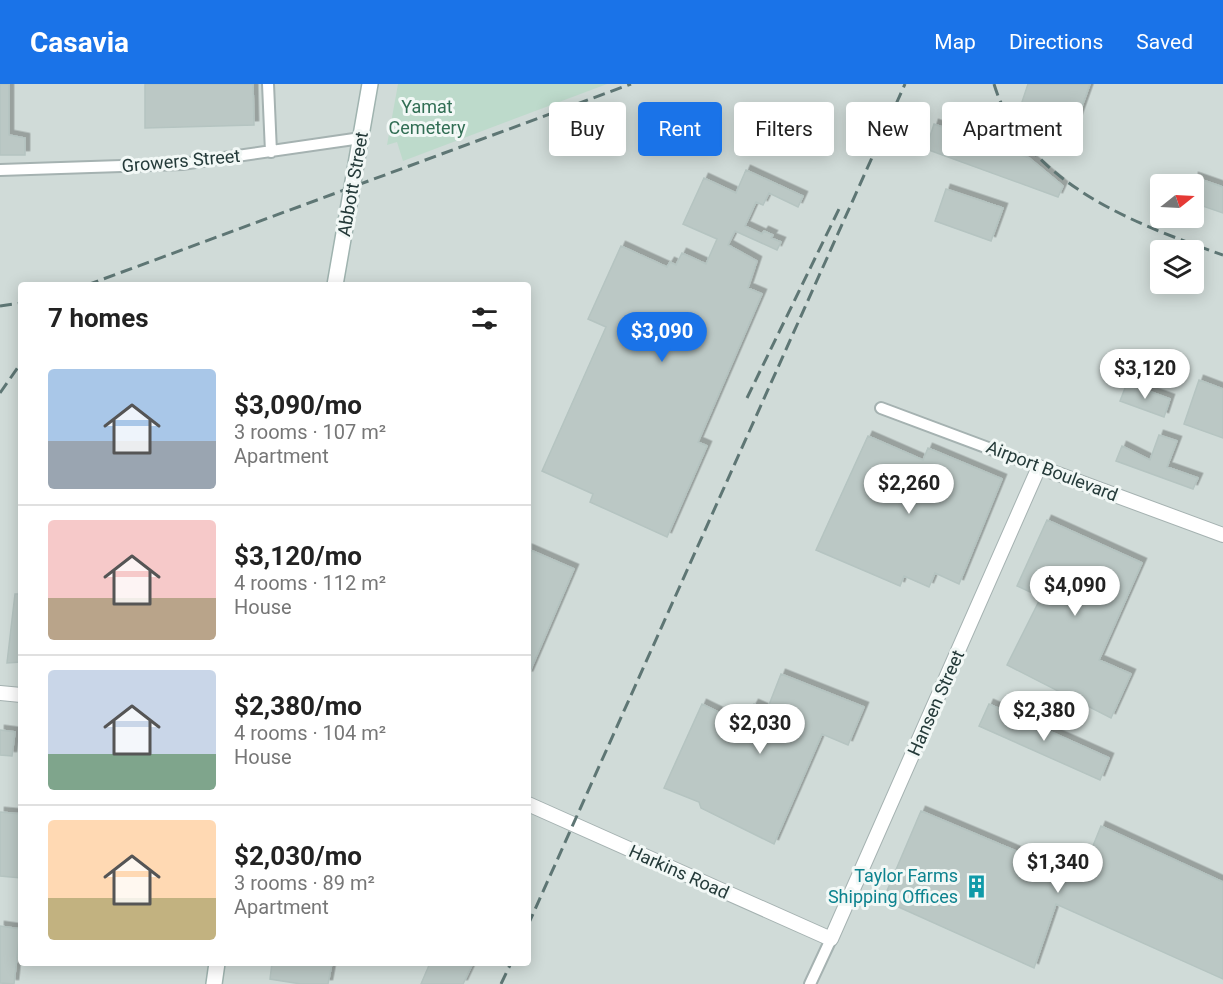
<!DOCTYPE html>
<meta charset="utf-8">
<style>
body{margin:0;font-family:Roboto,sans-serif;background:#f2f2f2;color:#222;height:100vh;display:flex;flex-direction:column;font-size:22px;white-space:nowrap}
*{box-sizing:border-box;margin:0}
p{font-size:20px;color:#767676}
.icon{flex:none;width:33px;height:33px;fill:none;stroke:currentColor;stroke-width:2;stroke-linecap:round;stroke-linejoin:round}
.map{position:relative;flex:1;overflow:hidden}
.side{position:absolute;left:18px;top:198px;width:513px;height:684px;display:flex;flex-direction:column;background:#fff;border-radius:6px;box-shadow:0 3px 15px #0003}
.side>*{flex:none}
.banner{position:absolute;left:549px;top:18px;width:570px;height:54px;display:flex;gap:12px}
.needle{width:39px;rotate:72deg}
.controls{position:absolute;left:1150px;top:90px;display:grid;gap:12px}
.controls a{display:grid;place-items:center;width:54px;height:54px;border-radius:6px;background:#fff;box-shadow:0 3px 15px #0003;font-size:30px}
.price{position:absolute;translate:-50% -51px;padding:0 14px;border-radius:21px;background:#fff;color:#222;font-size:20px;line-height:39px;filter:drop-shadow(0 2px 3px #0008)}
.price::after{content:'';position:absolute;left:50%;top:36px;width:18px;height:14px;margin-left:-9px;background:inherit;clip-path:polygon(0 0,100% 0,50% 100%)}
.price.on{background:#1a73e8;color:#fff}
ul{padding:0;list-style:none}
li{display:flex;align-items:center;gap:18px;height:150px;padding:0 30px}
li+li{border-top:2px solid #e0e0e0}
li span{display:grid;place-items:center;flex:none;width:168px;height:120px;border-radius:6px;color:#555}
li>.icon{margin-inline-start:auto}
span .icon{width:72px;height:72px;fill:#fffc;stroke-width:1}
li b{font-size:26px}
h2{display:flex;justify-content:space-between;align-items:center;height:72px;padding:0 30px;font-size:26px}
.chip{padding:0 21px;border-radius:6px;background:#fff;box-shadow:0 3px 15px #0003;font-size:21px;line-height:54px}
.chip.on{background:#1a73e8;color:#fff}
header{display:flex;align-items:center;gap:36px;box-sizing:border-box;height:84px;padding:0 30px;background:#1a73e8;color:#fff}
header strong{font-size:28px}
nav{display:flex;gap:33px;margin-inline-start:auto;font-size:21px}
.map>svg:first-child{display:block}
.built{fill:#d0dbd8;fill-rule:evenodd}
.green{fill:#bddacb}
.building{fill:#bbc8c5;stroke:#b5c4c1;stroke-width:1.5;filter:url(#shadow)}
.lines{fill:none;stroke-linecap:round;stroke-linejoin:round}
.minor-casing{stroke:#a5b2b1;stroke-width:14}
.tertiary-casing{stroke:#a5b2b1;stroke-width:16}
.secondary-casing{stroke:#9fb3af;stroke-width:18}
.minor{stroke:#fff;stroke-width:10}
.tertiary{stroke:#fff;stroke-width:14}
.secondary{stroke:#fff;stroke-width:15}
.rail{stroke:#5e7674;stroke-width:3;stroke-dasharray:12 6;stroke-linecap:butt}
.labels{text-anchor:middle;stroke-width:6;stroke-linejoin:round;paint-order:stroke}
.park-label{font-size:18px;fill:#316e54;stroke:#f2f8f6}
.street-label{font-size:18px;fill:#243a39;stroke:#f2f8f6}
.culture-label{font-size:18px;fill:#0d838f;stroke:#f2f8f6;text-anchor:end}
</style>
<header>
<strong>Casavia</strong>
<nav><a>Map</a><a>Directions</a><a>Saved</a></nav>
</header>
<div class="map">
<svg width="1223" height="900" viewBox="0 0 1223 900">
<defs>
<filter id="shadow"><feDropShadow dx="4.5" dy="-4.5" stdDeviation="0" flood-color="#0004"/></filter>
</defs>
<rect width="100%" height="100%" fill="#e2ebe9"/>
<!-- built -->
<path class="built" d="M0,0H1223V900H0ZM1161,100H1194V134H1161ZM1161,166H1194V200H1161ZM21,201H528V879H21Z"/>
<!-- green -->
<path class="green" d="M398,0H607L403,77L397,58L387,61Z"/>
<!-- building -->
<path class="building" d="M0,0H9V51L25,54V71H0Z
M145,0H253L254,41L145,44Z
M1028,0H1090L1065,70L1036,60L1042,42L1017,33Z
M934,40L1029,74L1063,102L1058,113L926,65Z
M746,86L803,112L798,123L769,109L763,121L756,118L745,142L762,150L764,147L773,151L771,154L781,158L777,166L735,147L728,161L757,177L748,204L762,210L698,358L707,362L667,453L590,418L593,410L542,387L606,243L588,235L621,162L667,183L670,178L676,181L682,169L706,180L717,155L683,140L704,94L736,109Z
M1194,93L1223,103V129L1194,119Z
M946,105L1003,124L991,157L935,137Z
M1199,296L1223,305V354L1184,340Z
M1127,299L1170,315L1164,333L1120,317Z
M1159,351L1177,357L1167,383L1198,394L1193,405L1116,377L1122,362L1150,376Z
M868,352L923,376L928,364L1002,395L959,500L935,489L929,503L904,492L900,502L816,466Z
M1047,436L1142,479L1099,576L1131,590L1111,634L1007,581L1041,513L1017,502Z
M528,465L574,485L528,592Z
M15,510H21V578L7,579Z
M781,590L864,623L848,661L822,650L774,760L701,724L699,718L664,704L702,620L743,640L754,620L767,626Z
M989,620L1109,674L1100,696L979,642Z
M0,646L15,648L12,672L0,671Z
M921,727L1080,794L1101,742L1223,798V895L1056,820L1034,884L883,816Z
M0,728L21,730V794L0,792Z
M0,842L20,845L14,900L0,899Z
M272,879H332L328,900H301L270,895Z
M430,879H473L463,900H421Z"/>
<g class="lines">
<defs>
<path id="minor" d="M268,0L271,68
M0,86L182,80L361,54
M881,324L1039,383
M810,900L831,855"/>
<path id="tertiary" d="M0,609L21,611
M528,720L831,855L1039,383L1223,451"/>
<path id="secondary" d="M335,201L370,0
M214,900L217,879"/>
</defs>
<!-- minor casing -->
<use href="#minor" class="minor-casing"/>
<!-- tertiary casing -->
<use href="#tertiary" class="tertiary-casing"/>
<!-- secondary casing -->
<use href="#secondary" class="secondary-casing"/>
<!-- minor -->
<use href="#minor" class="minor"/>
<!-- tertiary -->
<use href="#tertiary" class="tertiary"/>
<!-- secondary -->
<use href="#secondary" class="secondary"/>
<!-- rail -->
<path class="rail" d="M994,0C1024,99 1135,140 1223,171
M87,201L631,0
M0,222L21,219
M0,309L21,279
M747,314L840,123
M528,841L905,0
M501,900L511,879"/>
</g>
<!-- icons -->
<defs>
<symbol id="building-bare" viewBox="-9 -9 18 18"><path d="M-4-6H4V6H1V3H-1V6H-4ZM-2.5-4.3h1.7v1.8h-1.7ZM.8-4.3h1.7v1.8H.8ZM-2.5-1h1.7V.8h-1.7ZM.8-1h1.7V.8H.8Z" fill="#0f9aa8" stroke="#f2f8f6" stroke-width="2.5" paint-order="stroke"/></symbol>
</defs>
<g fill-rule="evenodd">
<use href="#building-bare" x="960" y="786" width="33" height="33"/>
</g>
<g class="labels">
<!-- park labels -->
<g class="park-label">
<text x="427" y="29">Yamat<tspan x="427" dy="21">Cemetery</tspan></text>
</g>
<!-- street labels -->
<g class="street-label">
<text transform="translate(181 77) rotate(-5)" y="6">Growers Street</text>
<text transform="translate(353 100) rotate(-80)" y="6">Abbott Street</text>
<text transform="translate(1052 387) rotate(21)" y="6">Airport Boulevard</text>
<text transform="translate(936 619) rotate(-66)" y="6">Hansen Street</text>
<text transform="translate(679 788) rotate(24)" y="6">Harkins Road</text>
</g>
<!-- culture labels -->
<g class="culture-label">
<text x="958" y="798">Taylor Farms<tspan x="958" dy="21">Shipping Offices</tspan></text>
</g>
</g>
</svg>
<div class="controls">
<a><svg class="needle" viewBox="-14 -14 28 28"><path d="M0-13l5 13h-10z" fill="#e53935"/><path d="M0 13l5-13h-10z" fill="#767676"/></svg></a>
<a><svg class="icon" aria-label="layers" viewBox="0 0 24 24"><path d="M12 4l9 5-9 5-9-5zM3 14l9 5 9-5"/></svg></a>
</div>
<b class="price on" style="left:662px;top:279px">$3,090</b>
<b class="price" style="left:1145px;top:316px">$3,120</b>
<b class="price" style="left:909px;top:431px">$2,260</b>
<b class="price" style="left:1075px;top:533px">$4,090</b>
<b class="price" style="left:1044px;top:658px">$2,380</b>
<b class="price" style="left:760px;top:671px">$2,030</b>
<b class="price" style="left:1058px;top:810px">$1,340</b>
<div class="banner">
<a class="chip">Buy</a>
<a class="chip on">Rent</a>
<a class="chip">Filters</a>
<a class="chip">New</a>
<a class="chip">Apartment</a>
</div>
<section class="side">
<h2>7 homes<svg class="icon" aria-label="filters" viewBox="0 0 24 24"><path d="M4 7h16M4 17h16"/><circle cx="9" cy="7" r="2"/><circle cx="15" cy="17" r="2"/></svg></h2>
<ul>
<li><span style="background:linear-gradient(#a9c7e8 60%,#9aa5b1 0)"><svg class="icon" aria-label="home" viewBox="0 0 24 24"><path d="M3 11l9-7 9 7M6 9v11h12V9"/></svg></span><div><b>$3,090/mo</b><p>3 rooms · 107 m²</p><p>Apartment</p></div></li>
<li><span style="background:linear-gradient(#f6c9c9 65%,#b9a48a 0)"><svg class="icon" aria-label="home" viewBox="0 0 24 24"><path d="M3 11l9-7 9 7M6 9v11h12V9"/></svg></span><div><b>$3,120/mo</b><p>4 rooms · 112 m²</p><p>House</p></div></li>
<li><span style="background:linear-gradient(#c9d6e8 70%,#7fa58c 0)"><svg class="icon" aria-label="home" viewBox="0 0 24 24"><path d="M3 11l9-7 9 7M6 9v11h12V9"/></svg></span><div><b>$2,380/mo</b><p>4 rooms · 104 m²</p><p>House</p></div></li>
<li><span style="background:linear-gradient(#ffd9b3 65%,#c2b280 0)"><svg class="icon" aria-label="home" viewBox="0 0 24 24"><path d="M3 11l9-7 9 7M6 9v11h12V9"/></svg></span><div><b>$2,030/mo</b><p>3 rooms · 89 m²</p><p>Apartment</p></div></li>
</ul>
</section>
</div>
